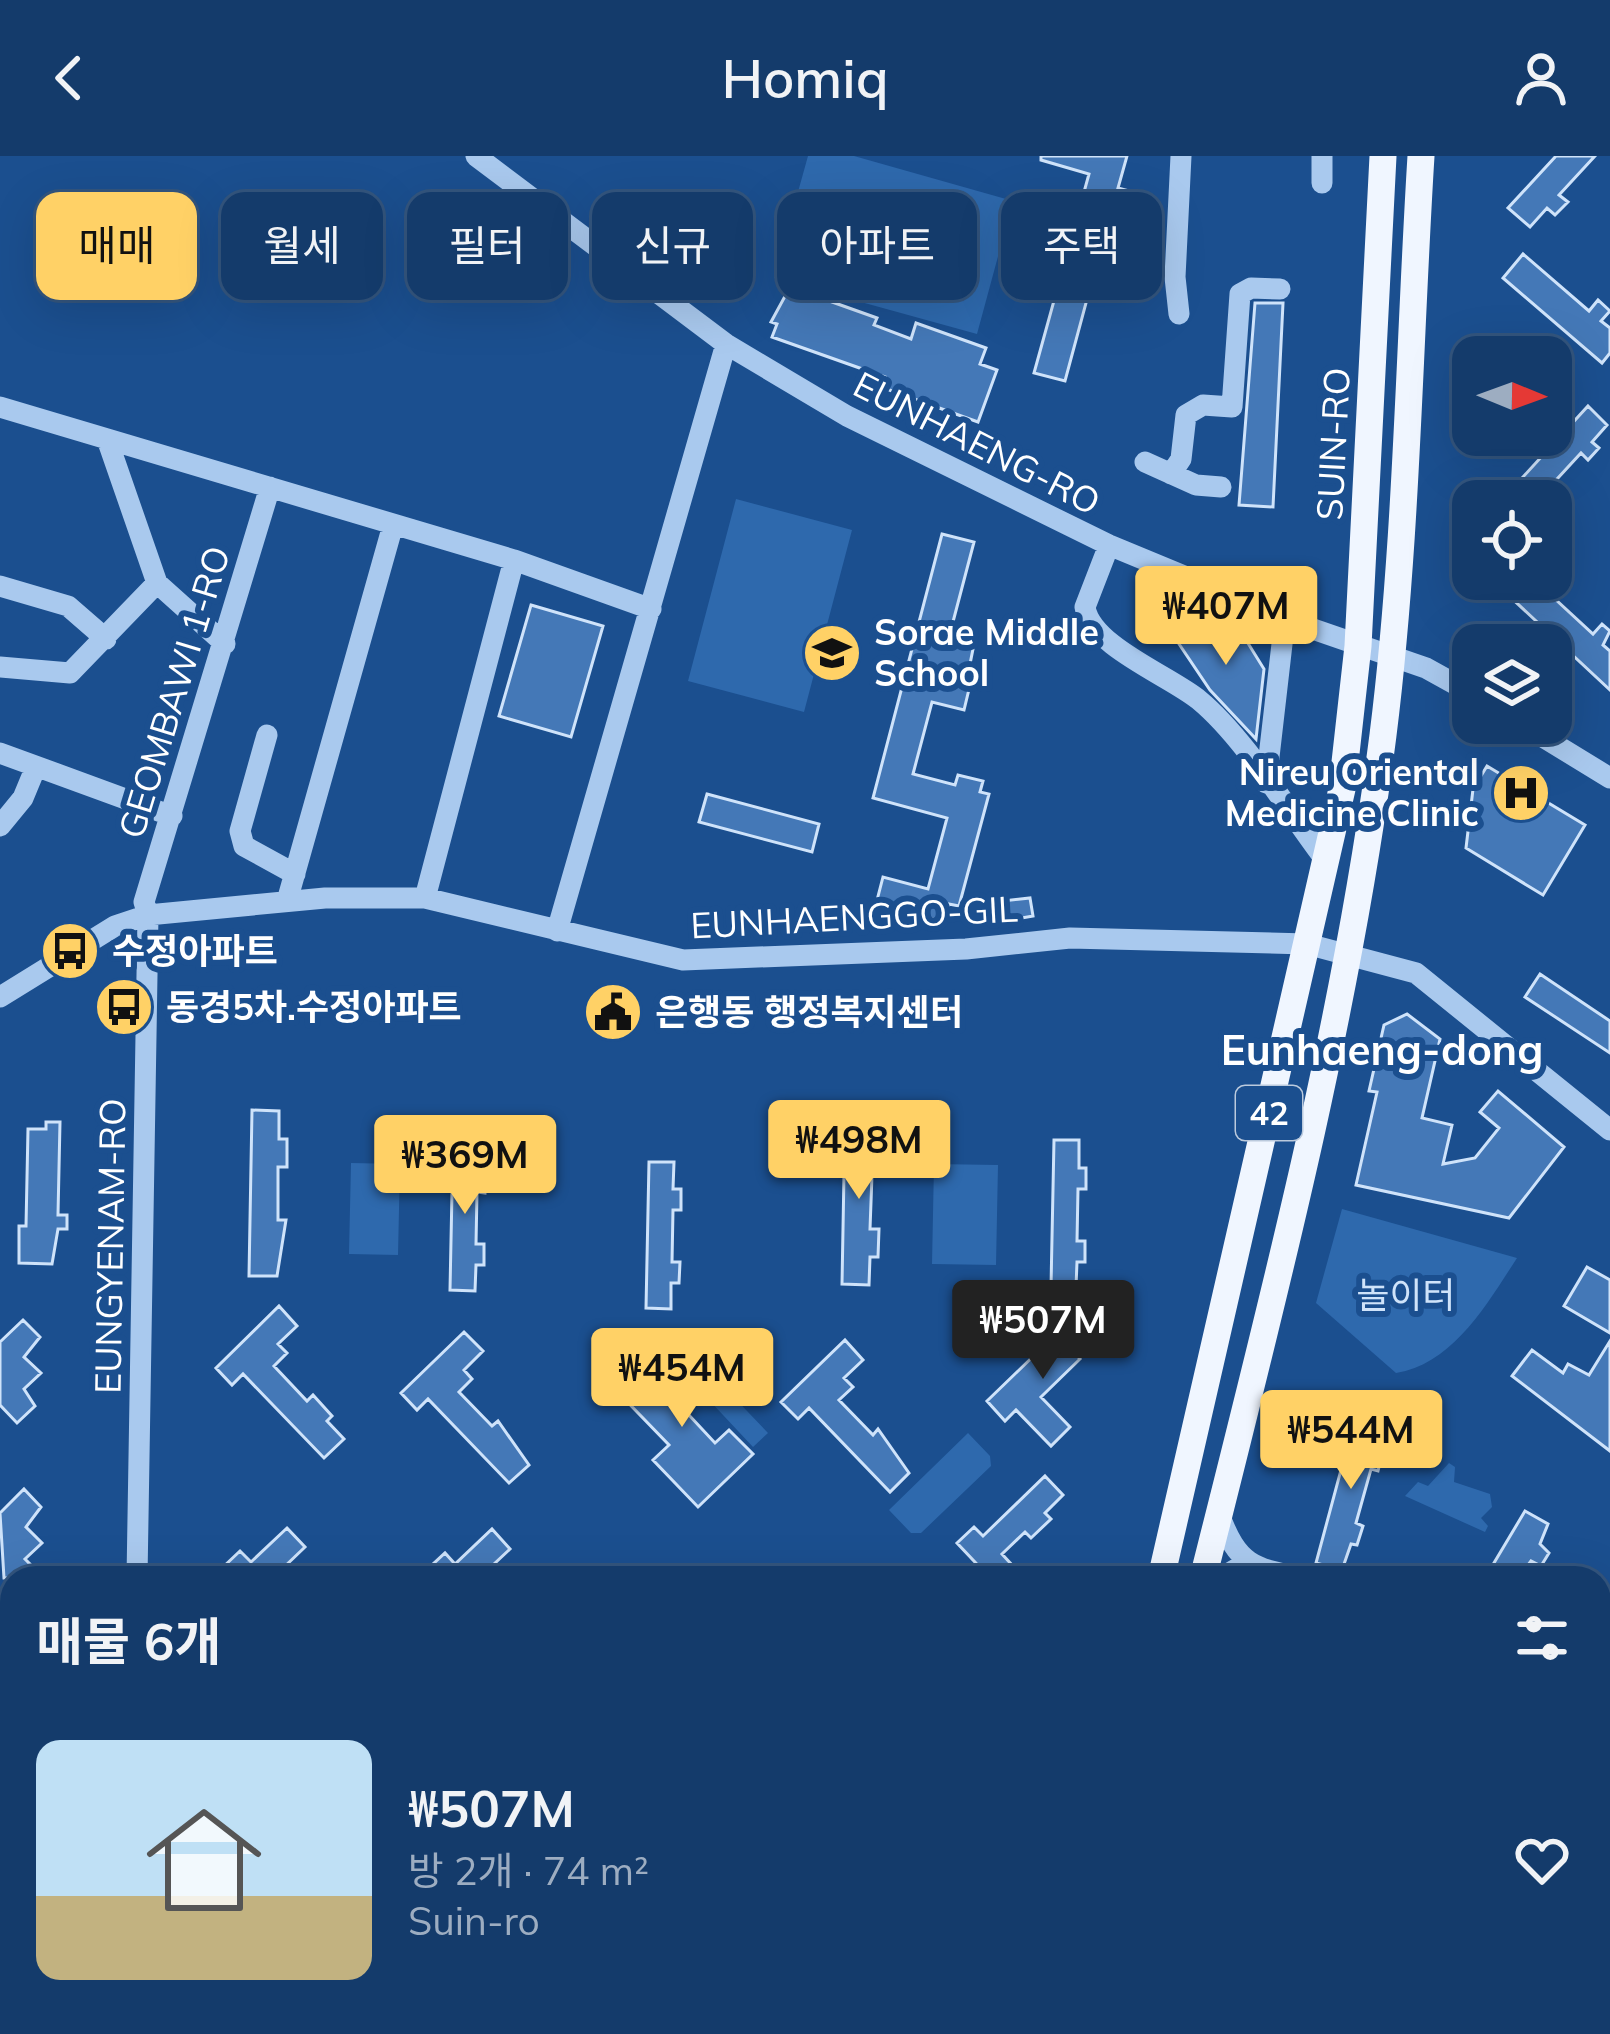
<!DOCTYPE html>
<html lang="ko">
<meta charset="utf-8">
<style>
body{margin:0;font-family:Mulish,"Noto Sans KR",sans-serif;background:#214673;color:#f1f3f6;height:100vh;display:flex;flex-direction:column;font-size:45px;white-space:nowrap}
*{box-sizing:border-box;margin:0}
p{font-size:39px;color:#9dadc1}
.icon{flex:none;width:66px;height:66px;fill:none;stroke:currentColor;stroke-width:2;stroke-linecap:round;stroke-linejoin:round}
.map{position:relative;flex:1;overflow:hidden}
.details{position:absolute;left:0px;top:1410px;width:1611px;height:468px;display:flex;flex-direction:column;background:#143b6b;border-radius:36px 36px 0 0;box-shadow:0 12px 48px #0002,0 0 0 3px #33557e}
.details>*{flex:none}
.banner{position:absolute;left:36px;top:36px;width:1539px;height:108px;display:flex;gap:24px}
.needle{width:78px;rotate:91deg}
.tools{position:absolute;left:1452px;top:180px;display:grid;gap:24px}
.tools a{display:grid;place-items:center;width:120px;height:120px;border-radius:24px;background:#143b6b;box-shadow:0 12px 48px #0002,0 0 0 3px #33557e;font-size:60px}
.price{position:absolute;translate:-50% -102px;padding:0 27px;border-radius:12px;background:#ffd166;color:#111;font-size:39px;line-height:78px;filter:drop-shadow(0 3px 6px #0008)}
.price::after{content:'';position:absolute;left:50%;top:72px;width:36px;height:27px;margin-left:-18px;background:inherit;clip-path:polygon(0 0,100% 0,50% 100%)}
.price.current{background:#222;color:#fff}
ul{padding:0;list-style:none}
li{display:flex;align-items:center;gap:36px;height:300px;padding:0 36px}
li+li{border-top:3px solid #33557e}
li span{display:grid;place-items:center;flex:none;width:336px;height:240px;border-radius:24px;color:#555}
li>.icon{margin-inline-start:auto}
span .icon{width:144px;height:144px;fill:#fffc;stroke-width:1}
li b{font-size:51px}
h2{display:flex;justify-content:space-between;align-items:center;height:144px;padding:0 36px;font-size:51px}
.chip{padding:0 42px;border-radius:24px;background:#143b6b;box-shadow:0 12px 48px #0002,0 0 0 3px #33557e;font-size:42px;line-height:108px}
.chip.current{background:#ffd166;color:#111}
header{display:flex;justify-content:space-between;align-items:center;height:156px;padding:0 36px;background:#143b6b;font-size:54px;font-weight:600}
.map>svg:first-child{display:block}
.green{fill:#2e69ad}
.building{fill:#4478b7;stroke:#cfe3fa;stroke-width:3}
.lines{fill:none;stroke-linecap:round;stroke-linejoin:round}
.minor{stroke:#a9c9ee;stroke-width:21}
.major{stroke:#f0f6ff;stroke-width:27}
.labels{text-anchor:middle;stroke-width:12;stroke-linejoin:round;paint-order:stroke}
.shield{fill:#1b4f8f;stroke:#bbcadd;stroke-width:3}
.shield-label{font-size:33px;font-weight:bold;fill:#fff}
.street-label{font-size:36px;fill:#fff;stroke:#1b4f8f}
.poi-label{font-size:36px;font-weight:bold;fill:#fff;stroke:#1b4f8f;text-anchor:start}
.park-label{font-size:36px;fill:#cfe3fa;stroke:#1b4f8f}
.quarter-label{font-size:42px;font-weight:bold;fill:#fff;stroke:#1b4f8f}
</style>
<header><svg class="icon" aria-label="back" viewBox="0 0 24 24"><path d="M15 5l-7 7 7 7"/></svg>Homiq<svg class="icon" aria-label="person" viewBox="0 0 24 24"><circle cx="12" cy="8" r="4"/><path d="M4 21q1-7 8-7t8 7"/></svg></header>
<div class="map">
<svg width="1610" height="1878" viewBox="0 0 1610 1878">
<rect width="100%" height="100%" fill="#1b4f8f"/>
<!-- green -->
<path class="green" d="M808,0H854L1013,45L977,178L774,122Z
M736,343L852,374L804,556L688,525Z
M351,1007L400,1008L398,1099L349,1098Z
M934,1008L998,1009L996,1109L932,1108Z
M1342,1053L1517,1102C1487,1148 1453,1208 1396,1217L1316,1147Z
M718,1233H726L768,1277L753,1291L708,1243Z
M968,1277L990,1300L991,1310L921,1377H911L889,1354Z
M1449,1307L1455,1311L1454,1326L1490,1338L1492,1351L1481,1362L1488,1370L1485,1376L1405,1340L1418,1326L1428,1330Z"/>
<!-- building -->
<path class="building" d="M1041,0H1127L1118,32L1144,39L1138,58L1113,51L1098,104L1115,109L1107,137L1090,132L1065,225L1034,217L1089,18L1041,4Z
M1556,0H1595L1559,39L1568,46L1555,59L1547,52L1530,71L1508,52Z
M1523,98L1589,155L1598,144L1610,155L1601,165L1610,172V197L1602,207L1503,122Z
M790,131L877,162L874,169L911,183L916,167L986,192L980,208L997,214L978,266L881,231L885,221L772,181L777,168L771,166Z
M1255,147H1283L1273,351L1239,349Z
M1588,250L1607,269L1592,286L1599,292L1588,304L1581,297L1546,335L1556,345H1501Z
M942,378L974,386L949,481L974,488L966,528L970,529L964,554L932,546L913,618L955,629L958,619L983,625L980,636L989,638L959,750L949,748L944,766L915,758L913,766L874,756L883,721L928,733L947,662L873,642Z
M1491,423H1548L1541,430L1593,478L1602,468L1610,475L1603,489L1610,495V534Z
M531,449L603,470L571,581L499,560Z
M1202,461L1241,476L1264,513L1256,583L1210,534L1173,479Z
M1487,610L1585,669L1543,739L1466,692L1473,633Z
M707,638L819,668L812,696L699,666Z
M1030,742L1033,760L1000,766L1002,745Z
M1540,818L1610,865V897L1525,841Z
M1407,858L1440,883L1422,962L1452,969L1443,1008L1475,1002L1499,972L1480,956L1498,935L1564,991L1509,1062L1356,1029L1377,936L1369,935L1384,869Z
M252,954L279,955V983H287V1011H278V1064H286L277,1120H249Z
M845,963H873L872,991H880V1019H872L870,1073H879L878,1101H870L869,1129L842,1128Z
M46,966H60L58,1059H67V1073H58L52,1108L19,1107V1070H26L28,973H46Z
M1054,984H1079V1012H1086V1033H1078L1077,1085H1085V1106H1077L1076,1131H1051Z
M453,987L478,988V1015H486L485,1037L477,1036L476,1088H484V1109H476L475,1135L450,1134Z
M649,1006H674L673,1033H681V1054H673L672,1106H680L679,1127H671V1153L646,1152Z
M1587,1111L1610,1124V1177L1564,1150Z
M279,1150L297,1170L278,1188L287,1197L274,1210L307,1245L313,1239L332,1260L327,1265L344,1283L324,1302L243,1218L232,1229L216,1212Z
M1077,1158L1095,1178L1075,1197L1080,1203L1041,1241L1070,1271L1051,1290L1016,1254L1005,1265L987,1245Z
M23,1164L40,1181L24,1201L41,1217L24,1233L35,1250L17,1267L0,1249V1186Z
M464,1176L483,1195L464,1214L472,1223L459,1236L492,1270L498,1265L529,1309L509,1327L428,1243L417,1254L401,1237Z
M845,1184L863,1204L844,1222L853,1231L839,1244L873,1279L878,1273L909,1317L890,1336L809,1252L798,1263L781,1246Z
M1610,1185V1295L1512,1220L1532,1194L1563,1217L1568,1208L1589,1219Z
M679,1188L697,1207L672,1231L679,1238L674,1243L715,1287L729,1274L753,1298L698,1351L653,1304L669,1289L612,1230L632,1211L643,1223Z
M1356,1258L1382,1265L1376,1293L1383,1295L1378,1315L1371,1313L1356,1367L1363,1370L1357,1389L1351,1388L1342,1414L1316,1407Z
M1045,1320L1063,1339L1045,1357L1051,1363L1031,1382L1025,1376L1002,1398L1024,1422H990L957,1387L974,1371L983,1380Z
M24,1333L41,1351L26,1371L42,1387L25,1403L36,1414L28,1422H4L0,1357Z
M1525,1355L1548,1368L1540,1388L1549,1397L1541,1410L1531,1405L1518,1422H1485Z
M287,1372L305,1391L280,1415L287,1422H228L220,1414L240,1395L251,1406Z
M492,1373L510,1393L479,1422H418L445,1397L455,1408Z"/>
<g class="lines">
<!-- minor -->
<path class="minor" d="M476,0L726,188L847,260L1109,389L1310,472L1426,512L1473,538
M1322,27V0
M1179,158L1175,121L1181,0
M0,251L514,404L651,453
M107,283L157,427L225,488
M1145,306L1196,329L1221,331
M1171,318L1181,303L1186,259L1203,249L1232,251L1240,138L1251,132L1280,133
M1109,389L1085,451C1091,490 1170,520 1199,544C1246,583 1289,657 1327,706
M0,430L68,450L106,483
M0,511L70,517L157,427
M1520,567L1610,622
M267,579L240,675L244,690L295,718
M0,597L172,660
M1266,627L1285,462
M0,670L23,642L35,613
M425,742L514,404
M287,745L393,369
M557,775L726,188
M0,841L115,770L148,759L325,742H425L683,804L966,793L1070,782L1307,788L1416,817L1610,974
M1219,1358C1238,1409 1252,1412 1303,1422
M137,1422L148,759L144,746L270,331
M1221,1422L1246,1407
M0,1640H12
M1599,1861L1610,1878
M120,1878V1866
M602,1878L603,1866
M848,1878L851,1866
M1276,1878L1279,1866"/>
<!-- major -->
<path class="major" d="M1161,1422L1342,633L1358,490L1383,0
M1203,1422C1272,1148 1347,860 1383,579C1407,388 1409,192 1421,0
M1038,1878L1041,1866
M1083,1878L1086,1866"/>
</g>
<!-- icons -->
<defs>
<symbol id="school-disc" viewBox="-11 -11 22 22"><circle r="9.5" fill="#ffd166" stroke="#1b4f8f"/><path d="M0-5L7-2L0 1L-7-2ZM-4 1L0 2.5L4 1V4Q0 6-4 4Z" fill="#111"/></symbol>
<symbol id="hospital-disc" viewBox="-11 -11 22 22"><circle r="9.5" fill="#ffd166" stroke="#1b4f8f"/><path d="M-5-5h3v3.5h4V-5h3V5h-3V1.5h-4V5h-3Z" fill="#111"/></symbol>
<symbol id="bus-disc" viewBox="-11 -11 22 22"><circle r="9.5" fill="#ffd166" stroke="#1b4f8f"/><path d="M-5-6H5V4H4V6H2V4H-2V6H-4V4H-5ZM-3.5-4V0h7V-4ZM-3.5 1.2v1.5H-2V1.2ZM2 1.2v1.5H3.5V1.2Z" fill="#111"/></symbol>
<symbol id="civic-disc" viewBox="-11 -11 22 22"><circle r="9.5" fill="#ffd166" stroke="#1b4f8f"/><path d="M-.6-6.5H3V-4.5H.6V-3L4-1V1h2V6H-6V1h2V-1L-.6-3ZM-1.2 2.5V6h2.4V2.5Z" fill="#111"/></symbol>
</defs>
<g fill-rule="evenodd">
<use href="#school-disc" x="799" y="464" width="66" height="66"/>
<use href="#hospital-disc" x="1488" y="604" width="66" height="66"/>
<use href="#bus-disc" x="37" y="762" width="66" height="66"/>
<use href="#bus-disc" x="91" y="818" width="66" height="66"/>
<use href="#civic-disc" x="580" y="823" width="66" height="66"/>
</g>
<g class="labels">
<!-- shield labels -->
<rect class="shield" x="1236" y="930" width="66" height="54" rx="9"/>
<g class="shield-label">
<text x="1269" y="969">42</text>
</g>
<!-- street labels -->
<g class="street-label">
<text transform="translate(977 287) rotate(27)" y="13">EUNHAENG-RO</text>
<text transform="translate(1333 288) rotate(-87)" y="13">SUIN-RO</text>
<text transform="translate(174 536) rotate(-73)" y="13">GEOMBAWI 1-RO</text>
<text transform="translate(854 761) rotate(-3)" y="13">EUNHAENGGO-GIL</text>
<text transform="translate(110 1090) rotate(-89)" y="13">EUNGYENAM-RO</text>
</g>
<!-- poi labels -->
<g class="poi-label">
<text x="874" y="489">Sorae Middle<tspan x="874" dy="41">School</tspan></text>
<text x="1479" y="629" text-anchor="end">Nireu Oriental<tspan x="1479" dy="41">Medicine Clinic</tspan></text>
<text x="112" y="808">수정아파트</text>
<text x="166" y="864">동경5차.수정아파트</text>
<text x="655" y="869">은행동 행정복지센터</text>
</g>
<!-- park labels -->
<g class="park-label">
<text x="1406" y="1152">놀이터</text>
</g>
<!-- quarter labels -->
<g class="quarter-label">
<text x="1382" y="909">Eunhaeng-dong</text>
</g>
</g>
</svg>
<div class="tools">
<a><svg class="needle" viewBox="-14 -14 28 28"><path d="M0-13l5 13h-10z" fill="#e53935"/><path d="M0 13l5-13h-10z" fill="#9dadc1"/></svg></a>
<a><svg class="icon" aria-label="locate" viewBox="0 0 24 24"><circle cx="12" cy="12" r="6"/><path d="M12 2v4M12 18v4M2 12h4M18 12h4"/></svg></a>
<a><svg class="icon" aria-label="layers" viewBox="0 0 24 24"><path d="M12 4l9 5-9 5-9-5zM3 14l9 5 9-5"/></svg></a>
</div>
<b class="price" style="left:1226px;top:512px">₩407M</b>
<b class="price" style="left:859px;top:1046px">₩498M</b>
<b class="price" style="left:465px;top:1061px">₩369M</b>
<b class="price current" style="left:1043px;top:1226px">₩507M</b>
<b class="price" style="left:682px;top:1274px">₩454M</b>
<b class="price" style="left:1351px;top:1336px">₩544M</b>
<div class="banner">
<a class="chip current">매매</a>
<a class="chip">월세</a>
<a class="chip">필터</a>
<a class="chip">신규</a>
<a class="chip">아파트</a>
<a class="chip">주택</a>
</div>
<section class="details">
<h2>매물 6개<svg class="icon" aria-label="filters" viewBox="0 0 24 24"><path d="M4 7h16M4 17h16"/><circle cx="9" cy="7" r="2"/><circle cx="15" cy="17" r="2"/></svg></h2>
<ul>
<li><span style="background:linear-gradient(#bfe0f5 65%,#c2b280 0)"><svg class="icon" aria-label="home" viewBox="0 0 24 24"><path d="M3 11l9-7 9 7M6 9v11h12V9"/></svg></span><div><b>₩507M</b><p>방 2개 · 74 m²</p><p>Suin-ro</p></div><svg class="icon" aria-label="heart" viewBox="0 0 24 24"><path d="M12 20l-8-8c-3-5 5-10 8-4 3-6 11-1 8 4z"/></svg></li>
</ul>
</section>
</div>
